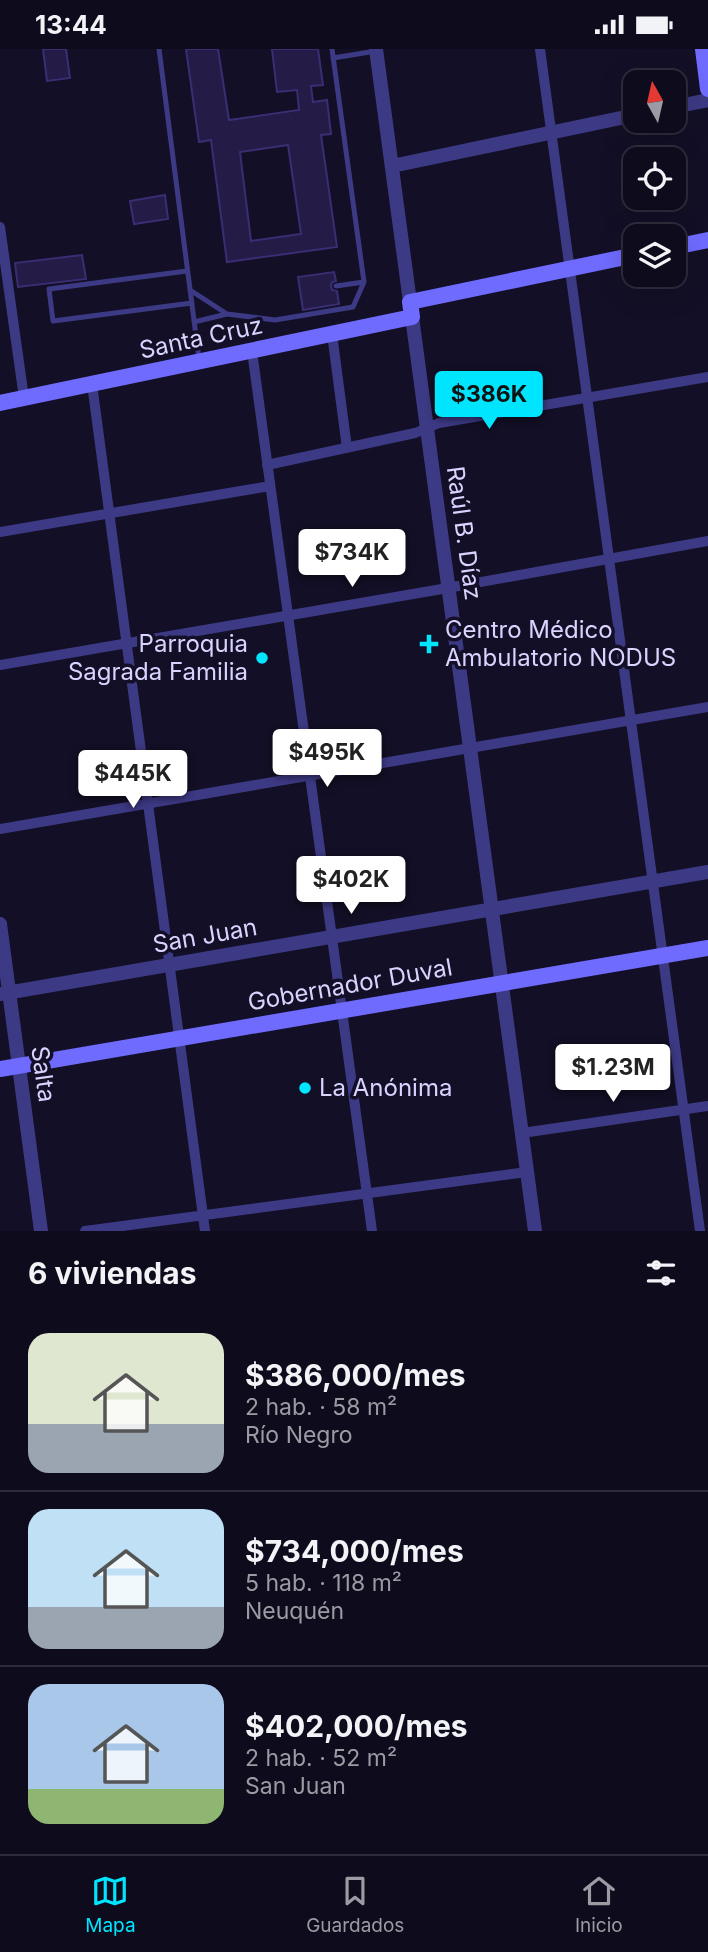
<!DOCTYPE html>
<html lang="es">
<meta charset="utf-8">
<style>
body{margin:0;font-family:Inter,sans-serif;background:#171425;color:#f1f3f6;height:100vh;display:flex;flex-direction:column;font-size:26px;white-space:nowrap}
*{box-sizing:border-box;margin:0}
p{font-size:23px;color:#9b9ba3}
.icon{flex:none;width:38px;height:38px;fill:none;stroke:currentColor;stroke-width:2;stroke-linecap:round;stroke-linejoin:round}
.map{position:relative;height:1182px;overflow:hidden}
.side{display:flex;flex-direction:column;background:#0e0b1c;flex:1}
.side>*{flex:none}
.needle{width:46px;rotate:352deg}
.tools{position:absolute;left:623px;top:21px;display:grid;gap:14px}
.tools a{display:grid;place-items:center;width:63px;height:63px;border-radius:14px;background:#0e0b1c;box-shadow:0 7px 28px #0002,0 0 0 2px #2e2b3b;font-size:35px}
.price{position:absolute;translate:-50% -60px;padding:0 16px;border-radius:7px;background:#fff;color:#222;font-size:23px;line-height:46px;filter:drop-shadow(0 2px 4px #0008)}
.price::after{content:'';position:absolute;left:50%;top:42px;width:21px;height:16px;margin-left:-10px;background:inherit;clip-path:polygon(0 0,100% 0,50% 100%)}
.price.on{background:#00e5ff;color:#111}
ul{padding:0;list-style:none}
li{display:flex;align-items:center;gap:21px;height:175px;padding:0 28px}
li+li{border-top:2px solid #2e2b3b}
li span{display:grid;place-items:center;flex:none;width:196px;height:140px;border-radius:21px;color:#555}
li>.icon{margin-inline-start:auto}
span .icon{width:84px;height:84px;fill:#fffc;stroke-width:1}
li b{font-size:30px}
h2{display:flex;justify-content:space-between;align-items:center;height:84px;padding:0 28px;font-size:30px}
.status{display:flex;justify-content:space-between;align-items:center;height:49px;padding:0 35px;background:#0e0b1c;direction:ltr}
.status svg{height:19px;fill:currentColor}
.menu{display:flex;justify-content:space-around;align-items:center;height:98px;border-top:2px solid #2e2b3b;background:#0e0b1c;font-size:19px;color:#9b9ba3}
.menu a{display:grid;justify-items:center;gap:4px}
.menu .on{color:#00e5ff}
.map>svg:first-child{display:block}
.building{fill:#241b47;stroke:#3b2d73;stroke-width:2;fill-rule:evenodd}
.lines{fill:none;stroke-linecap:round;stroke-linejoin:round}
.service{stroke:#3d3a85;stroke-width:5}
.minor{stroke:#3d3a85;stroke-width:10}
.tertiary{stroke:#3d3a85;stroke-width:14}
.secondary{stroke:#6f6bff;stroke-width:16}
.poi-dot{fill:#00e5ff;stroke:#130f26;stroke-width:2.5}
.labels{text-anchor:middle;stroke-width:7;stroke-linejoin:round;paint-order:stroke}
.street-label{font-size:24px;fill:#d9d4ff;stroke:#130f26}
.poi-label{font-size:24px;fill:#d9d4ff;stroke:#130f26;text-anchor:start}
</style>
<div class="status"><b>13:44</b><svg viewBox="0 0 49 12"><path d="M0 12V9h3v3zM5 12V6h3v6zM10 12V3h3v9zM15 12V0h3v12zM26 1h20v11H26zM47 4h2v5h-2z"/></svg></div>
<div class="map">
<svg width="708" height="1182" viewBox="0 0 708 1182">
<rect width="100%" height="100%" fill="#130f26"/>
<!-- building -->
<path class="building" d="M43,0H66L70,29L47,32Z
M186,0H218L229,71L299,61L297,41L277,43L272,0H318L323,36L311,37L313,53L327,51L331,85L321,86L337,198L227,213L211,91L199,93ZM288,96L301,185L251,192L240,103Z
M165,146L168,170L134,175L130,152Z
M82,206L86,230L18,238L15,214Z
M334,223L336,232L332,233L331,237L332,241L337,242L339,255L303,261L298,228Z"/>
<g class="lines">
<!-- service -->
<path class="service" d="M159,0L199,310
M333,9L376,2
M187,222L49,240L53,272L192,254
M336,237L364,233
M190,241L227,265L275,271L353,258L364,233L332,0
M194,273L227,265"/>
<!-- minor -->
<path class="minor" d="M540,0L700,1182
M0,178L24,349
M332,285L347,399
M252,302L372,1182
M92,335L205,1182
M267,416L415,384L439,374L708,328
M0,483L270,437
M0,616L442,540L708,492
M0,780L708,658
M522,1084L708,1057
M85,1182L527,1123"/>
<!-- tertiary -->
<path class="tertiary" d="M376,0L410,253
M674,58L708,51
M392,117L635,66
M412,268L535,1182
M0,875L41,1182
M0,945L708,823"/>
<!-- secondary -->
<path class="secondary" d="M703,0L708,40
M674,198L708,191
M0,354L412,268L410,253L635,206
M0,1020L708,899"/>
</g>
<!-- markers -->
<g class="poi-dot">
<path d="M425.5 584.5h7v7h7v7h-7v7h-7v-7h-7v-7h7z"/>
<circle cx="262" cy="609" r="7"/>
<circle cx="305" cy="1039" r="7"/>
</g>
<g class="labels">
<!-- street labels -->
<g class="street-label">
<text transform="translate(201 289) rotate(-12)" y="8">Santa Cruz</text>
<text transform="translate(464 484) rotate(82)" y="8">Raúl B. Díaz</text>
<text transform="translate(205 887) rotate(-10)" y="8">San Juan</text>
<text transform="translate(350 936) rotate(-10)" y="8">Gobernador Duval</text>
<text transform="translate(43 1025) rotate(82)" y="8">Salta</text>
</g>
<!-- poi labels -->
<g class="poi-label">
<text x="445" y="589">Centro Médico<tspan x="445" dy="28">Ambulatorio NODUS</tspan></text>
<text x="248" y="603" text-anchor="end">Parroquia<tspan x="248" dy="28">Sagrada Familia</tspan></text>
<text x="319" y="1047">La Anónima</text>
</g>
</g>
</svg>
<div class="tools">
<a><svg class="needle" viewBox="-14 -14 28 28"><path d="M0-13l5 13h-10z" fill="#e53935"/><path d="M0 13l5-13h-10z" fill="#9b9ba3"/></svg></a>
<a><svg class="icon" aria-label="locate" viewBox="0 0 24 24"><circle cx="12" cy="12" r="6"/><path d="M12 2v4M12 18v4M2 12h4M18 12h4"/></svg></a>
<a><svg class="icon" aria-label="layers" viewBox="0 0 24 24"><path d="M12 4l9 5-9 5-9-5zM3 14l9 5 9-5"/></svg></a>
</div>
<b class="price on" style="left:489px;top:382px">$386K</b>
<b class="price" style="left:352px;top:540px">$734K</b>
<b class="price" style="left:327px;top:740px">$495K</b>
<b class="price" style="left:133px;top:761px">$445K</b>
<b class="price" style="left:351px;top:867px">$402K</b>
<b class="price" style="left:613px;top:1055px">$1.23M</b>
</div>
<section class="side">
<h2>6 viviendas<svg class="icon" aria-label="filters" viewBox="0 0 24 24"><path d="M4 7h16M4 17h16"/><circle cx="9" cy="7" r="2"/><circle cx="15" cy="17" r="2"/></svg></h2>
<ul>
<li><span style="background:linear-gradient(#dfe7d0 65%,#9aa5b1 0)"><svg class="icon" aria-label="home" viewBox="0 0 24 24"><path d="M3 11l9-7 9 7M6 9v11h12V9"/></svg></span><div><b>$386,000/mes</b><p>2 hab. · 58 m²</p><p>Río Negro</p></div></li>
<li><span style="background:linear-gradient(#bfe0f5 70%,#9aa5b1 0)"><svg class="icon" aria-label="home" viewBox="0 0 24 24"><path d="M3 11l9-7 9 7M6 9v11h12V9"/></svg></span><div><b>$734,000/mes</b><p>5 hab. · 118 m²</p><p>Neuquén</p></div></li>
<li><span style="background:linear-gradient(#a9c7e8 75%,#8fb573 0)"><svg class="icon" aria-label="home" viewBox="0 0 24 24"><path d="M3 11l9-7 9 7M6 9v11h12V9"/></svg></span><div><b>$402,000/mes</b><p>2 hab. · 52 m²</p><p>San Juan</p></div></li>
</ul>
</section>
<nav class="menu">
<a class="on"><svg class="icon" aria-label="map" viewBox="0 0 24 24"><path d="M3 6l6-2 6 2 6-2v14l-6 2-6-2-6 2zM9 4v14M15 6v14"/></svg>Mapa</a>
<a><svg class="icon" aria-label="saved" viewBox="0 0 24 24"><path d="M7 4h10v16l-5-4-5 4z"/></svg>Guardados</a>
<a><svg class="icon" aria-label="home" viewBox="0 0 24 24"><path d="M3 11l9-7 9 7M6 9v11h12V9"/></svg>Inicio</a>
</nav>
